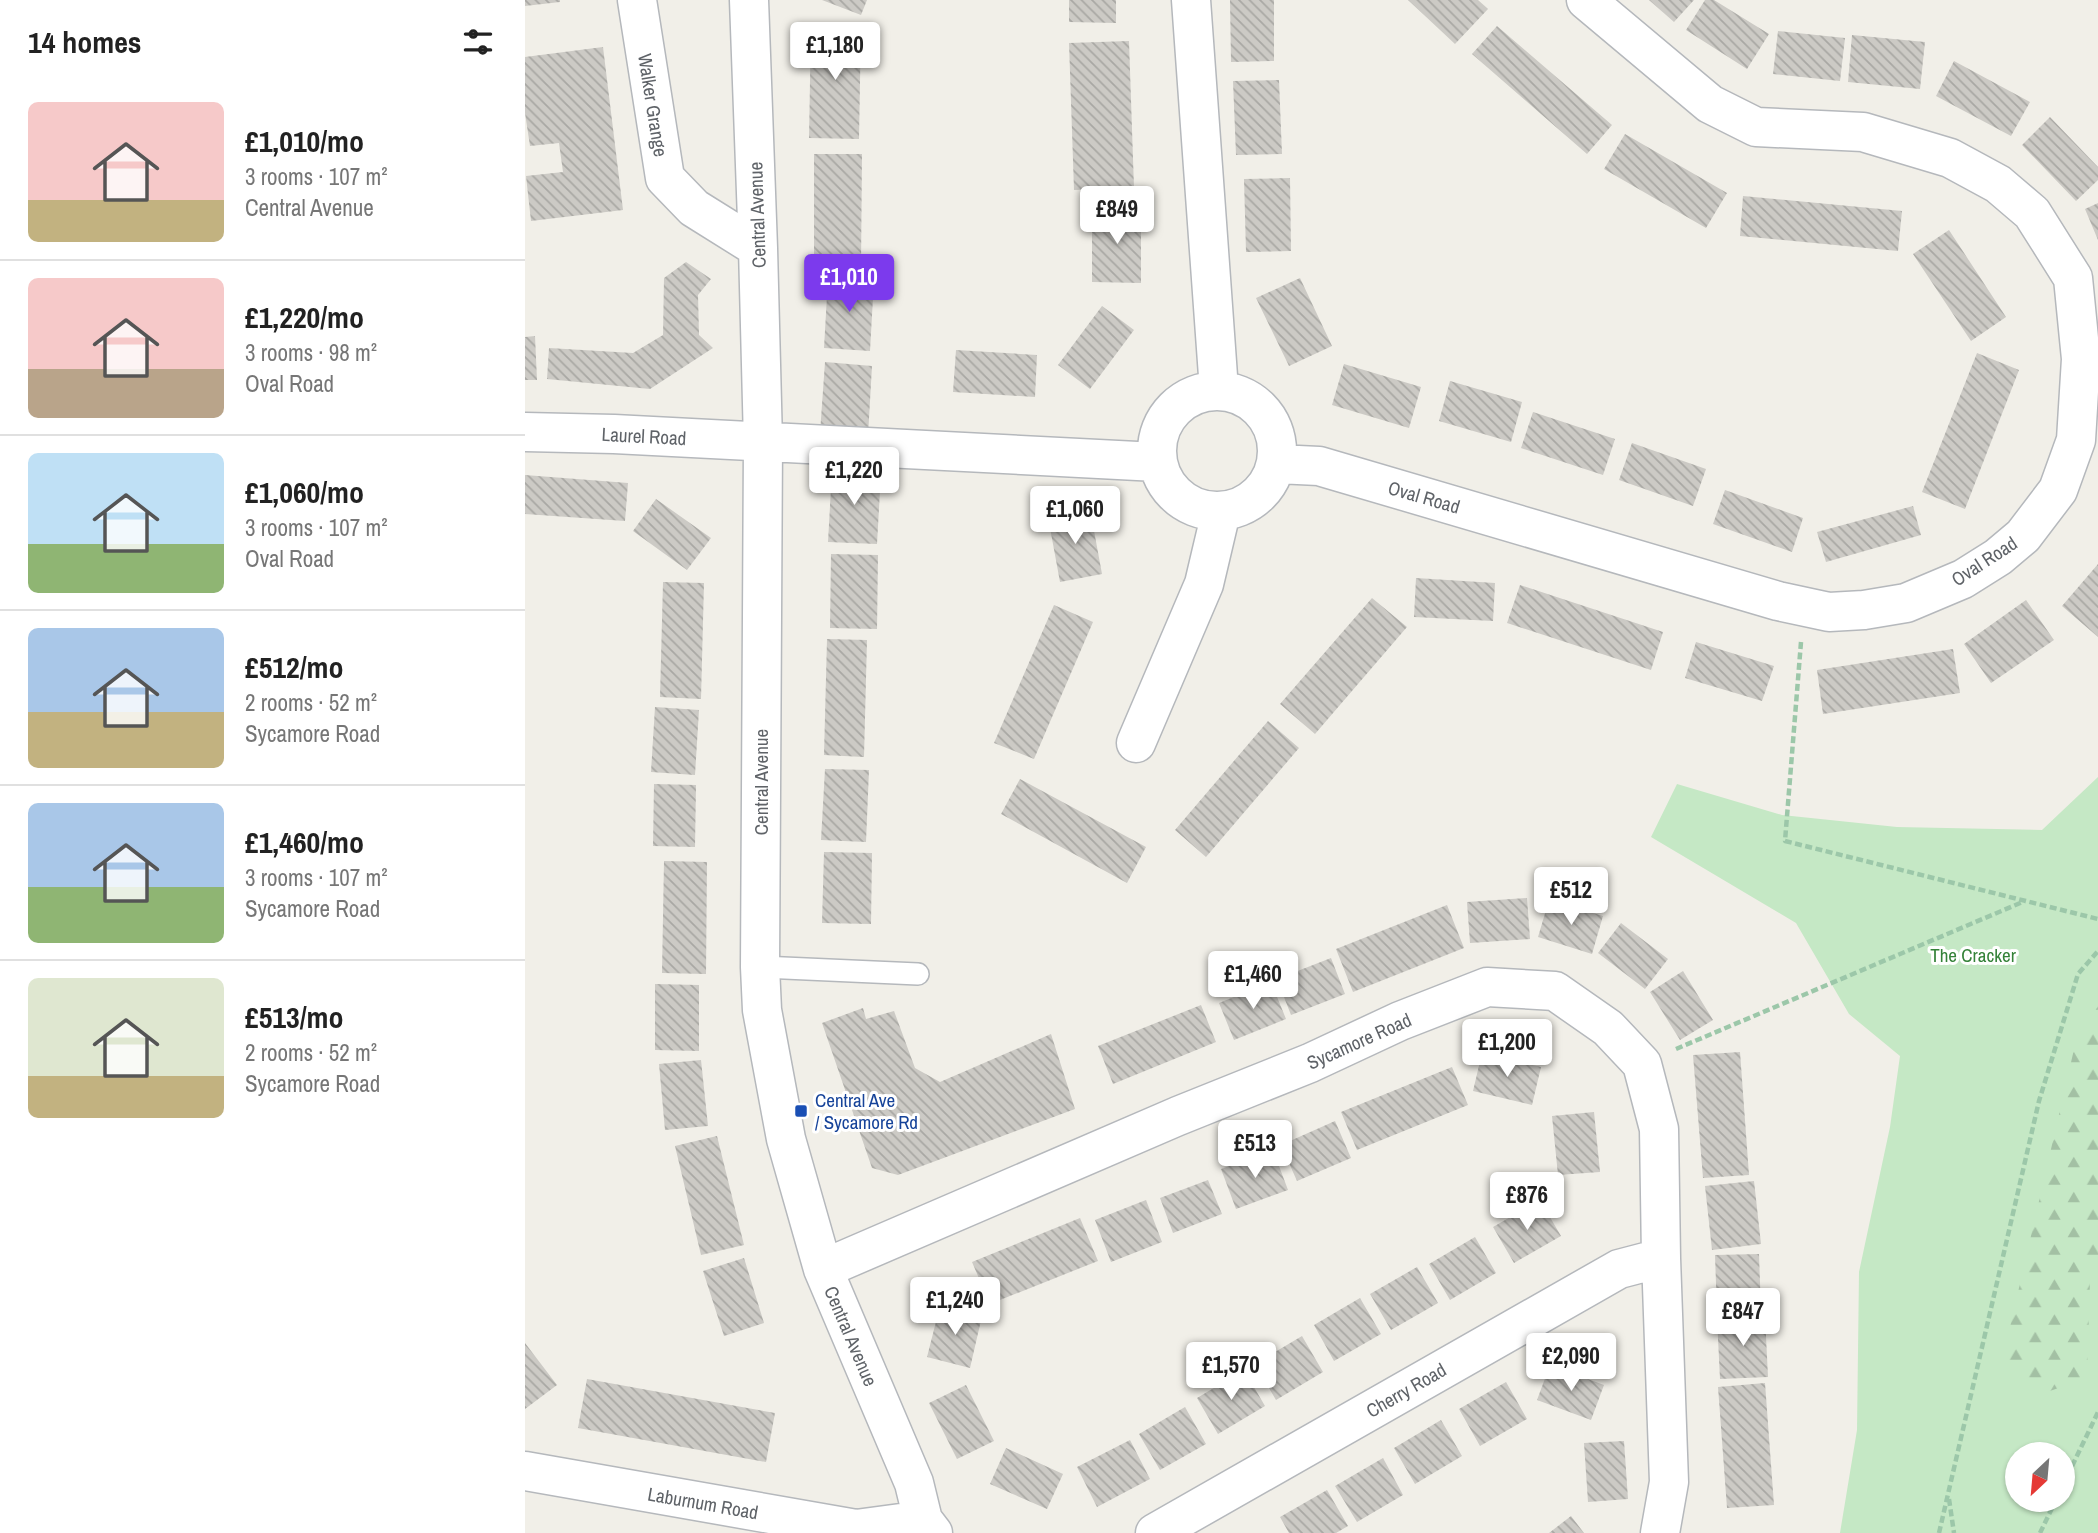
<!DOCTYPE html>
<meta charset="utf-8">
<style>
body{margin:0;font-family:"Archivo Narrow",sans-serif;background:#f6f6f6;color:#222;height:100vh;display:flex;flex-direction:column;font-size:26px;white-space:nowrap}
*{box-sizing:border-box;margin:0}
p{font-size:23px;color:#767676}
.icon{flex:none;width:38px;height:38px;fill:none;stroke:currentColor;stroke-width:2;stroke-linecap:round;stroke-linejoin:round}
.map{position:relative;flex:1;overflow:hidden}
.sheet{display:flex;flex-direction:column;background:#fff;width:525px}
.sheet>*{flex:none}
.needle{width:46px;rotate:206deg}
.controls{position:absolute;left:1480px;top:1442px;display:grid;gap:14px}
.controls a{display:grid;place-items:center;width:70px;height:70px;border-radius:50%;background:#fff;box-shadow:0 2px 5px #0004;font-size:35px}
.price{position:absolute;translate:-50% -60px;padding:0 16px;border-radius:7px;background:#fff;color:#222;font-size:23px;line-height:46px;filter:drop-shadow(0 2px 4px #0008)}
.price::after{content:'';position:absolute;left:50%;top:42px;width:21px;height:16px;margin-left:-10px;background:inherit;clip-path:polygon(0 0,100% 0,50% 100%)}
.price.on{background:#7c3aed;color:#fff}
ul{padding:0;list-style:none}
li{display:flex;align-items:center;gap:21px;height:175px;padding:0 28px}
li+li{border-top:2px solid #e0e0e0}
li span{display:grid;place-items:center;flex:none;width:196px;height:140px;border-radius:10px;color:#555}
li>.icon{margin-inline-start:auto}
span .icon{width:84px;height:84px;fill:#fffc;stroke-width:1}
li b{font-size:30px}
h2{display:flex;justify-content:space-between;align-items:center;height:84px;padding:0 28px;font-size:30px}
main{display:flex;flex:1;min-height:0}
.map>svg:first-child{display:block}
.green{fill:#c5e8c5;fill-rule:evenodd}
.forest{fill:url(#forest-firs)}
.building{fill:url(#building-back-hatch)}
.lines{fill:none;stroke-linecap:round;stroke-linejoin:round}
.lane-casing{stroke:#b5b8bc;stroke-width:24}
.street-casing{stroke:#b5b8bc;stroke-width:41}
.path{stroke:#9cc7a9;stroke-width:4.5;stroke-dasharray:7 3.5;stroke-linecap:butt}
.lane{stroke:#fff;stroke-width:21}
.street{stroke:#fff;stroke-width:38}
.transit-dot{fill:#1a4fb4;stroke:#fff;stroke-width:2.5}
.labels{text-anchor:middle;stroke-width:6;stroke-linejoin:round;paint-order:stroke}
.street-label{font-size:19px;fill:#5f6368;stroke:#fff}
.park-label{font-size:19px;fill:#348238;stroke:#fff}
.transit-label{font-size:19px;fill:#164399;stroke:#fff;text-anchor:start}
</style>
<main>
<section class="sheet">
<h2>14 homes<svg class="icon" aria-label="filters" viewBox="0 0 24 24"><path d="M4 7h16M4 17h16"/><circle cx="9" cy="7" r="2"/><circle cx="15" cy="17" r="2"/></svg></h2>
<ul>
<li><span style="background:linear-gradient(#f6c9c9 70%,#c2b280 0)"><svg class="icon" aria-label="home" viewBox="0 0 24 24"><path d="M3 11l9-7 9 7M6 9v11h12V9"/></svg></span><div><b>£1,010/mo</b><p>3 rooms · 107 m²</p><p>Central Avenue</p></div></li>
<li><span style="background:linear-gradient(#f6c9c9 65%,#b9a48a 0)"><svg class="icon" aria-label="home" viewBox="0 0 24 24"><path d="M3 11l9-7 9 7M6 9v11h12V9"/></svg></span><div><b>£1,220/mo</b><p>3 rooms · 98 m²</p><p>Oval Road</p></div></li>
<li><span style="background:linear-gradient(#bfe0f5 65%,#8fb573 0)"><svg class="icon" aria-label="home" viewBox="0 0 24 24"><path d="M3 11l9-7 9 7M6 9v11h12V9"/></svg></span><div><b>£1,060/mo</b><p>3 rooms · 107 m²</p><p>Oval Road</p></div></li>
<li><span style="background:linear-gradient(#a9c7e8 60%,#c2b280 0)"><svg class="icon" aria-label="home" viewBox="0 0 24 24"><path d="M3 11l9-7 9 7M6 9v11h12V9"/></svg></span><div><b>£512/mo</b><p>2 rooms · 52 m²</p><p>Sycamore Road</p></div></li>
<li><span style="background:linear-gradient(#a9c7e8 60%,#8fb573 0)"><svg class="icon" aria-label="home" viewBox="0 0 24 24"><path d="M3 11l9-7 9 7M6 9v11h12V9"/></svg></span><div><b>£1,460/mo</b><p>3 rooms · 107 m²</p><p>Sycamore Road</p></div></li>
<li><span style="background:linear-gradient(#dfe7d0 70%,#c2b280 0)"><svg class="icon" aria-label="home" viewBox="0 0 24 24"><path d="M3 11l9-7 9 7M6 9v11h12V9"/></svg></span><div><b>£513/mo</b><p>2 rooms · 52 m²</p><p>Sycamore Road</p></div></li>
</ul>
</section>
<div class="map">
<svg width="1573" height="1533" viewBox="0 0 1573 1533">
<defs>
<pattern id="forest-firs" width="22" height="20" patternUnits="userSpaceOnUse" patternTransform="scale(1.75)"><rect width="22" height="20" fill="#c5e8c5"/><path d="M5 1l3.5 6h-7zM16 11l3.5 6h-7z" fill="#a3c0a4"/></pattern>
<pattern id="building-back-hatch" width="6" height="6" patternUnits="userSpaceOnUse" patternTransform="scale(1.75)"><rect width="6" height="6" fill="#cccac5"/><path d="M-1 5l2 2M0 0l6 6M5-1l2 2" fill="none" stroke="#a9a8a4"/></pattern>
</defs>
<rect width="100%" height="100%" fill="#f1efe8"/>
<!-- green -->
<path class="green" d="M1573,777V1533H1315L1332,1430L1334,1272L1365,1127L1375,1056L1324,1014L1271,923L1126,837L1152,784L1257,815L1372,827L1517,830ZM1493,1454H1538V1500H1493Z"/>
<!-- forest -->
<path class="forest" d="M1573,1006V1259L1565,1280L1562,1378L1522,1392L1476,1366L1550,1045Z"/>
<!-- building -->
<path class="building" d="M0,0H35V2L0,6Z
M297,0H342L336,15Z
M544,0H591V23L544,22Z
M705,0H749V61L706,62Z
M883,0H953L963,9L930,44Z
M1124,0H1169L1149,22Z
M1180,0H1189L1244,34L1222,69L1161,30Z
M286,24L336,25L334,139L284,138Z
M972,26L1087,125L1062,154L947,54Z
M1253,31L1320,38L1315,81L1248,74Z
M1327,35L1400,42L1395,89L1323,82Z
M604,41L609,188L549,190L544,43Z
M78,47L98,210L6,221L1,176L38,172L34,143L5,146L0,113V57Z
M1429,61L1505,102L1486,136L1411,96Z
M754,80L757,154L711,155L708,81Z
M1525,117L1573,167V180L1551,201L1497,145Z
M1100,134L1202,193L1181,228L1079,169Z
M289,154H337L336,267L289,266Z
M765,178L766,251L721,252L719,179Z
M1218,196L1377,211L1373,251L1215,236Z
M1573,203V240L1560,209Z
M567,209L616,210V283L567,282Z
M1424,230L1481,317L1446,341L1388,254Z
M161,262L186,279L173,295L174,335L188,348L125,389L22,379L24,348L108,353L138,335L139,278Z
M303,278L349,280L345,351L299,348Z
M775,278L807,346L764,366L731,298Z
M577,306L609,330L565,389L533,365Z
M10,336L12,380H0V337Z
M431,350L512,355L510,397L428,392Z
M1452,353L1494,370L1440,509L1397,492Z
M300,362L347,366L343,436L295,433Z
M819,364L896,387L884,428L807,405Z
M925,381L997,402L986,442L914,421Z
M1008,412L1090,439L1078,475L996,448Z
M1107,443L1181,469L1168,506L1094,480Z
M307,470L356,473L352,544L303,542Z
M0,475L103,483L100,521L0,514Z
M1200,490L1278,518L1267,552L1188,524Z
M131,499L186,538L162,570L108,531Z
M1388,506L1396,535L1301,562L1292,532Z
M565,509L577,574L535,582L523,517Z
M306,554L353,555L352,629L305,628Z
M1573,564V637L1537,606Z
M891,578L970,583L968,621L889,617Z
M138,582L179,583L176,699L135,697Z
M995,585L1138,632L1126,670L982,623Z
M847,598L882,627L790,734L755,704Z
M1501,600L1529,640L1466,683L1439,644Z
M529,605L568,622L509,759L469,743Z
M302,639L342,640L339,757L299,755Z
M1171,642L1249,666L1237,701L1160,678Z
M1428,649L1435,693L1298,714L1292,670Z
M130,707L174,710L170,775L126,772Z
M743,721L774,748L681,857L650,830Z
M300,769L344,770L341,842L296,840Z
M495,779L621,847L602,883L476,814Z
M129,784L171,785L170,847L128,846Z
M299,852L347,853L346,924L297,923Z
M139,861L182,862L181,974L137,973Z
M1002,898L1005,939L945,943L942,902Z
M1024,900L1078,916L1067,954L1013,937Z
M922,905L939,948L828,992L811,949Z
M1096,923L1143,959L1120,989L1073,953Z
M806,958L820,994L766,1015L752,979Z
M1158,971L1188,1020L1155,1040L1125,992Z
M746,982L761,1019L709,1040L694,1003Z
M130,984L174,985V1051L130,1050Z
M676,1005L691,1042L588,1084L573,1046Z
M338,1008L341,1019L369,1011L390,1068L415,1082L526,1034L550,1109L373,1175L347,1168L297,1023Z
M1215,1052L1224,1175L1178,1178L1168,1055Z
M957,1053L1016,1067L1007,1105L948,1091Z
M176,1060L183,1126L140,1130L134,1064Z
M927,1067L943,1105L832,1150L816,1112Z
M1069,1112L1075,1172L1033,1175L1027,1116Z
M810,1121L826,1158L772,1181L756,1145Z
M192,1136L219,1245L176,1255L150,1146Z
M748,1150L763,1190L711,1209L696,1169Z
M683,1180L697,1214L648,1233L635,1198Z
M1229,1181L1236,1244L1187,1250L1180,1186Z
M621,1200L637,1242L586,1262L570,1220Z
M1015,1200L1036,1236L989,1263L968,1227Z
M555,1218L573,1261L465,1304L447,1262Z
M950,1237L971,1273L925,1300L904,1264Z
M1234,1254L1236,1311L1192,1312L1190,1255Z
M219,1258L239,1323L199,1336L178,1271Z
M892,1267L913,1303L866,1330L845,1294Z
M835,1298L856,1334L809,1361L789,1325Z
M415,1306L457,1316L445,1368L402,1357Z
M1240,1316L1243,1377L1195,1379L1192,1318Z
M777,1336L798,1372L751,1400L730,1364Z
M0,1343L32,1385L0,1409Z
M1025,1365L1079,1385L1066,1420L1012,1400Z
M719,1370L740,1406L693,1434L672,1398Z
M62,1379L250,1413L241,1462L53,1428Z
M981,1382L1002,1419L955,1446L934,1409Z
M1240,1383L1249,1505L1202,1508L1193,1387Z
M441,1385L469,1441L432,1459L404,1403Z
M660,1407L681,1444L635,1470L614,1434Z
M916,1420L937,1456L890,1484L869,1448Z
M605,1440L625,1479L572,1507L552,1467Z
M1099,1441L1103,1499L1063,1502L1059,1443Z
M481,1448L538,1474L522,1509L465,1484Z
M858,1458L878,1495L832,1522L810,1486Z
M802,1490L823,1526L811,1533H764L755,1517Z
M1046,1516L1059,1533H1024Z"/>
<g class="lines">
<defs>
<path id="lane" d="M235,967L393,974"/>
<path id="street" d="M112,0L140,178L169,208L233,248
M224,0L233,248L238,442L235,967L237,1010L261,1139L298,1269L389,1483L398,1520L408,1533
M666,0L694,390
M632 451a60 60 0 1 1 120 0a60 60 0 1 1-120 0Z
M0,432L89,434L632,462
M752,464L794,466L1253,601L1304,612L1339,610L1381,603L1438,579L1473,557L1498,536L1533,490L1551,440L1556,359L1548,278L1507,213L1473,184L1425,158L1338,132L1231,127L1185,104L1061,0
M611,743L679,584L696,512
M298,1269L653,1116L785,1063L875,1021L962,987L1030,991L1083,1028L1117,1064L1134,1129L1136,1258L1144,1482L1135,1533
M0,1471L331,1529L398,1520
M630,1533L1094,1269L1136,1258"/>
</defs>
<!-- lane casing -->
<use href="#lane" class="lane-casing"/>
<!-- street casing -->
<use href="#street" class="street-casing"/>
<!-- path -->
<path class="path" d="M1276,642L1260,841L1573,919
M1151,1049L1500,901
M1538,1485L1573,1412
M1424,1499L1429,1533
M1414,1533L1514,1101L1553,974L1573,951
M1515,1533L1531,1500"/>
<!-- lane -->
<use href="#lane" class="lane"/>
<!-- street -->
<use href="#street" class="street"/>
</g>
<!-- markers -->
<rect class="transit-dot" x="269" y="1104" width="14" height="14" rx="3.5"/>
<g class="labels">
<!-- street labels -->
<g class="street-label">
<text transform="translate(128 105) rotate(81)" y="7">Walker Grange</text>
<text transform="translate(232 215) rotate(-92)" y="7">Central Avenue</text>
<text transform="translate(119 436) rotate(3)" y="7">Laurel Road</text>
<text transform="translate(899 497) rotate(16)" y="7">Oval Road</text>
<text transform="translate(1459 561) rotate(-33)" y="7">Oval Road</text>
<text transform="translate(236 782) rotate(-90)" y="7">Central Avenue</text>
<text transform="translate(834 1041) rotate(-24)" y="7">Sycamore Road</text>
<text transform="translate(326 1336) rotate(67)" y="7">Central Avenue</text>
<text transform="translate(881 1390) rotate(-30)" y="7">Cherry Road</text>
<text transform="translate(178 1503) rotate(10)" y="7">Laburnum Road</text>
</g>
<!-- park labels -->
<g class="park-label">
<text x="1448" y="962">The Cracker</text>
</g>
<!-- transit labels -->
<g class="transit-label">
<text x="290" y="1107">Central Ave<tspan x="290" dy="22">/ Sycamore Rd</tspan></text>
</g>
</g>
</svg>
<div class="controls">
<a><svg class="needle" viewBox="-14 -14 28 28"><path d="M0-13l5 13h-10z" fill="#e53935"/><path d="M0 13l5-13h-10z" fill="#767676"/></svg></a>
</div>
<b class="price" style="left:310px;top:82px">£1,180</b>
<b class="price" style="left:592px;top:246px">£849</b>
<b class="price on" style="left:324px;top:314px">£1,010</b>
<b class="price" style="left:329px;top:507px">£1,220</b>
<b class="price" style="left:550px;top:546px">£1,060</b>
<b class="price" style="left:1046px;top:927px">£512</b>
<b class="price" style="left:728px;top:1011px">£1,460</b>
<b class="price" style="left:982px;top:1079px">£1,200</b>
<b class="price" style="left:730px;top:1180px">£513</b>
<b class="price" style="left:1002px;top:1232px">£876</b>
<b class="price" style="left:430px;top:1337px">£1,240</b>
<b class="price" style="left:1218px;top:1348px">£847</b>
<b class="price" style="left:1046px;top:1393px">£2,090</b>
<b class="price" style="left:706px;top:1402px">£1,570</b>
</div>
</main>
